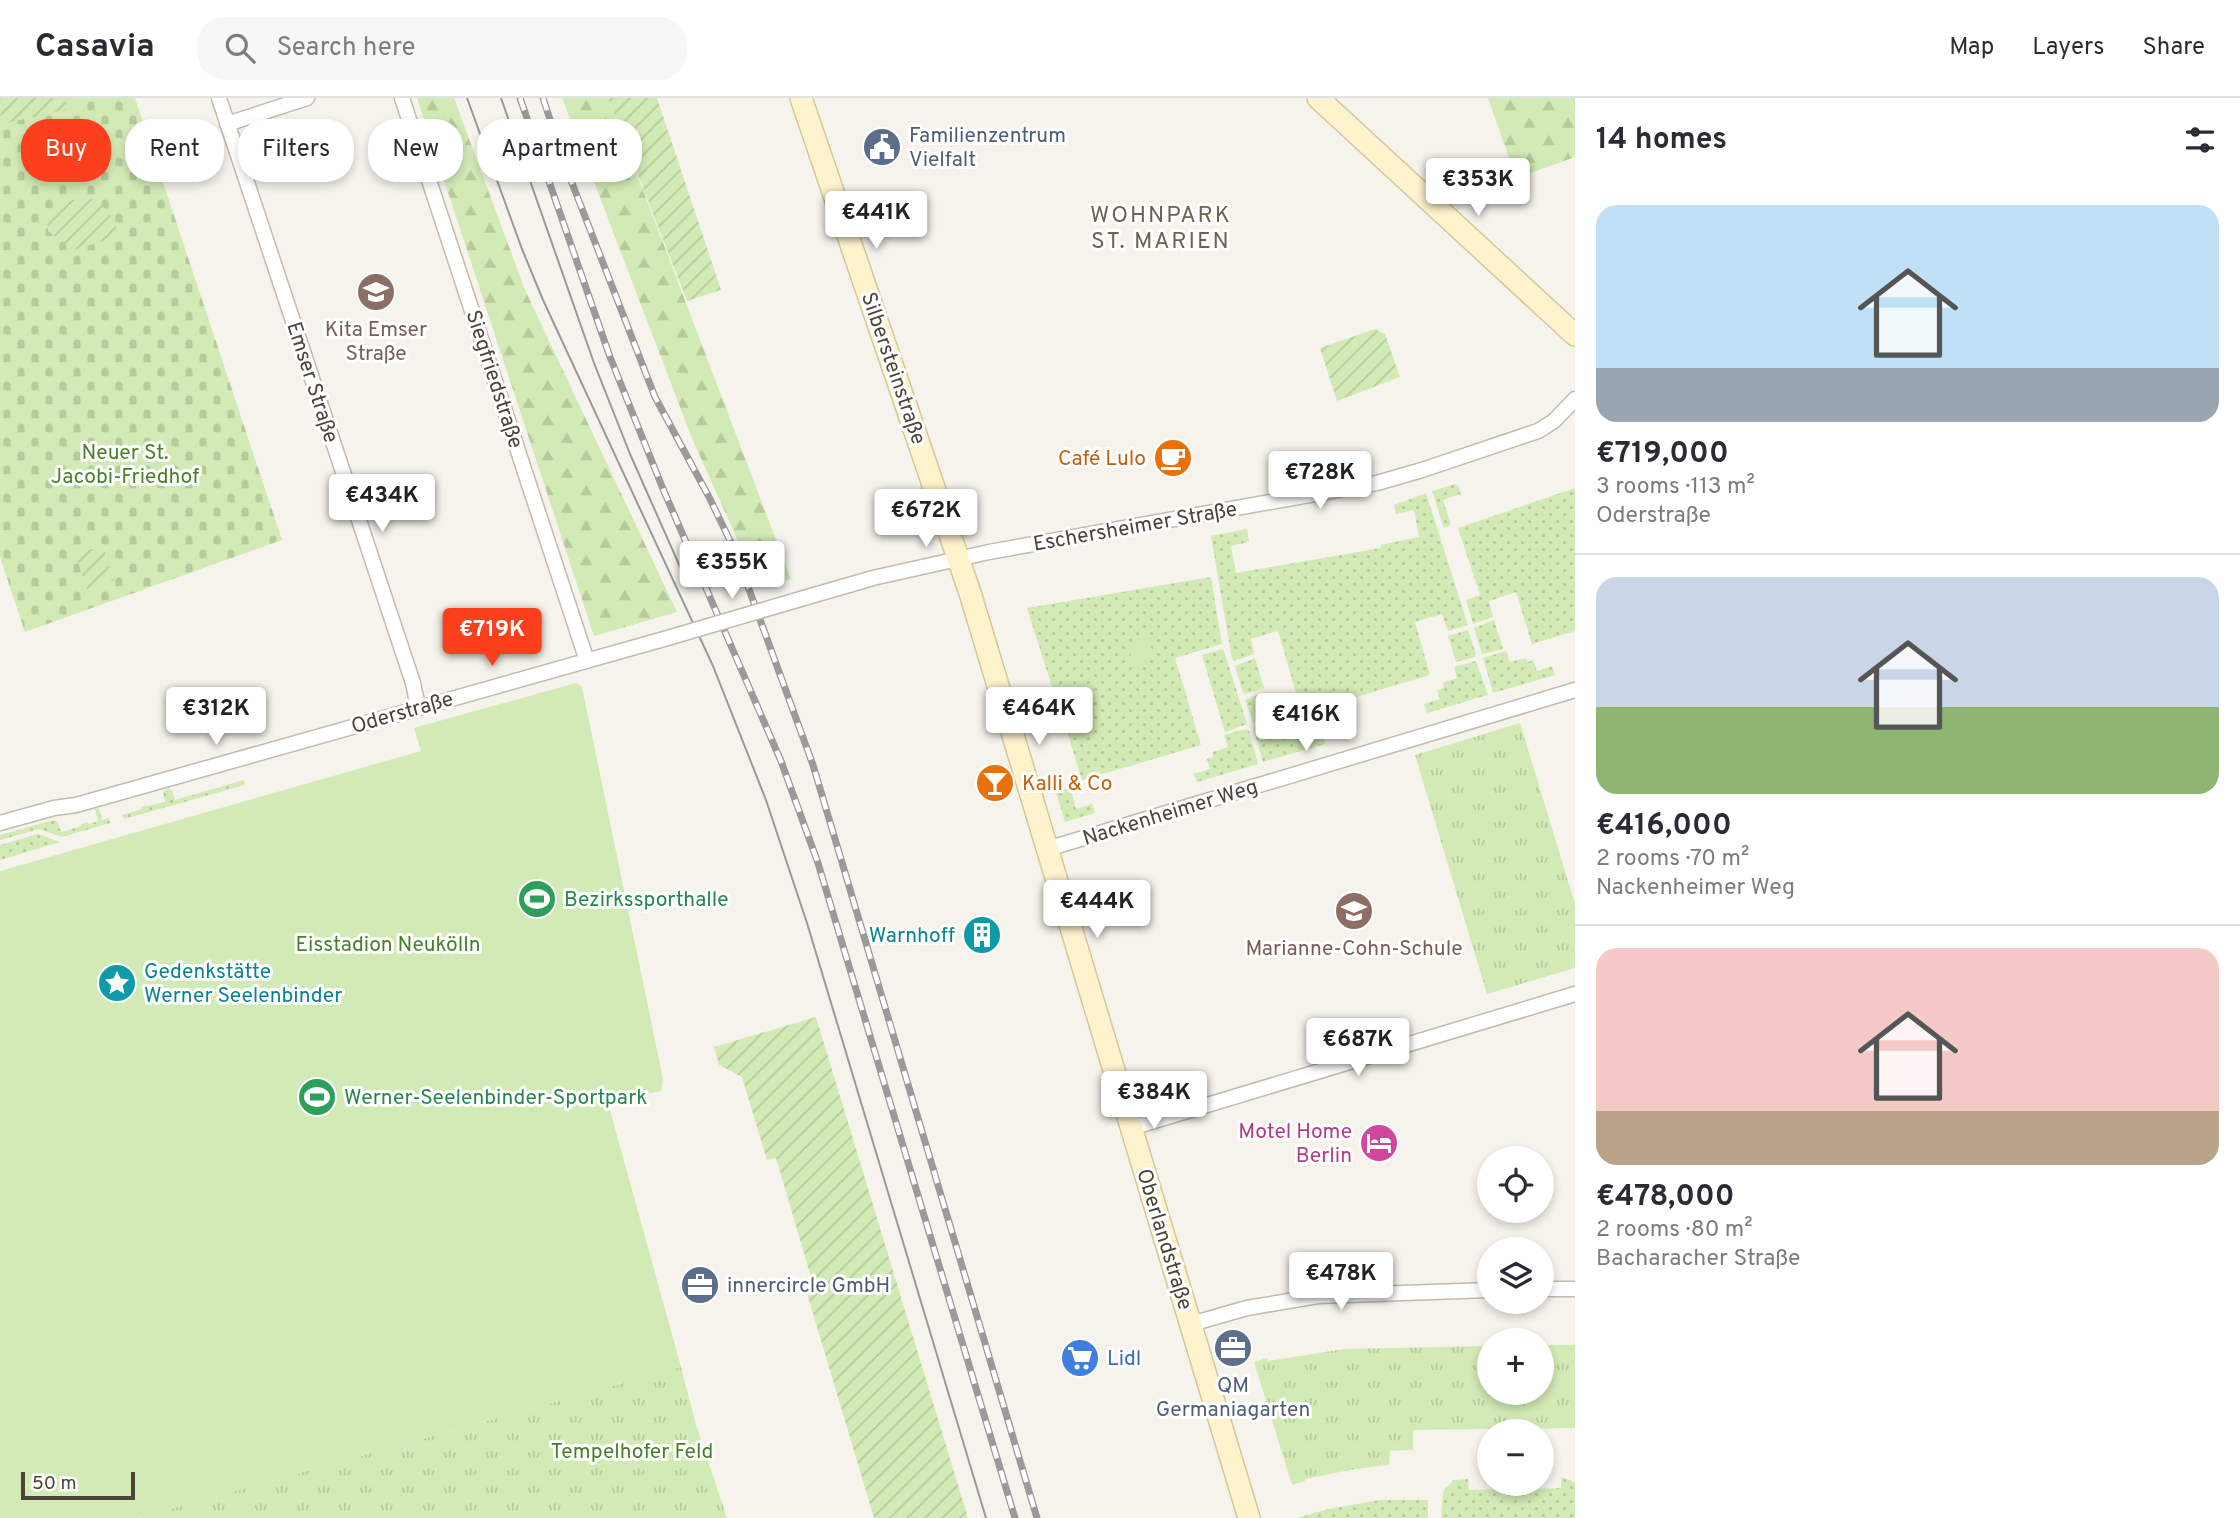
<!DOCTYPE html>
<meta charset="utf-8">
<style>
body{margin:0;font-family:Overpass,sans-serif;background:#f7f7f7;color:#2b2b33;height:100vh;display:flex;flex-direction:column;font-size:26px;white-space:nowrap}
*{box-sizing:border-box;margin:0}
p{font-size:23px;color:#7c7c81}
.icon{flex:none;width:38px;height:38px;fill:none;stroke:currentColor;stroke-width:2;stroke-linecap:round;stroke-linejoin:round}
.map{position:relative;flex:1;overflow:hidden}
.details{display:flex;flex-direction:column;background:#fff;width:665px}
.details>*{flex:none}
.hud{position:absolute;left:21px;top:21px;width:665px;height:63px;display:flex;gap:14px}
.tools{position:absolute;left:1477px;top:1048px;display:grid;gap:14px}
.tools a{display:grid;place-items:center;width:77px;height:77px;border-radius:50%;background:#fff;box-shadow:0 4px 10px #0003;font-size:35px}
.scale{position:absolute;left:21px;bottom:18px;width:114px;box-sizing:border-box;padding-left:7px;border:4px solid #4b4439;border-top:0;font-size:19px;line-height:24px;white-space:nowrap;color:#4b4439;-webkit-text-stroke:5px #fff;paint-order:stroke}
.price{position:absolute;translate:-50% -60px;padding:0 16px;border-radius:7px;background:#fff;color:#222;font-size:23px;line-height:46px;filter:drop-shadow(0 2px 4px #0008)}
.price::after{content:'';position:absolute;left:50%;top:42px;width:21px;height:16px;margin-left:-10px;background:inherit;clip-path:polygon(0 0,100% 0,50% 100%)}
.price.active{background:#fc3f1d;color:#fff}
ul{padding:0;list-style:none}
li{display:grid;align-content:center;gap:14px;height:371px;padding:0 21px}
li+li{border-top:2px solid #e1e1e2}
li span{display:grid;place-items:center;height:217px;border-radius:21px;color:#555}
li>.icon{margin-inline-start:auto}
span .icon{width:126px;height:126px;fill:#fffc;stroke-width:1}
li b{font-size:30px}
h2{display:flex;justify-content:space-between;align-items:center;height:84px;padding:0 21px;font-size:30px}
.pill{padding:0 24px;border-radius:28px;background:#fff;box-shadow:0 4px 10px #0003;font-size:24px;line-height:63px}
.pill.active{background:#fc3f1d;color:#fff}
header{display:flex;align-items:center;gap:42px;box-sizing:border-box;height:98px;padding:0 35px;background:#fff;border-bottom:2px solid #e1e1e2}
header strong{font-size:33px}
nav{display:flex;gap:38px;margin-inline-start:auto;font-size:24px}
.search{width:490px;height:63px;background:#f7f7f7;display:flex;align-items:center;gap:18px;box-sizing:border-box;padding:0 24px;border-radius:28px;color:#7c7c81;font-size:26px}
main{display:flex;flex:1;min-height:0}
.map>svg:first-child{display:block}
.grass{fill:url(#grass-dots)}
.forest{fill:url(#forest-firs)}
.cemetery{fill:url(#cemetery-stones)}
.park{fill:url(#park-tufts)}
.garden{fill:url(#garden-furrows)}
.pitch{fill:#d2eab5}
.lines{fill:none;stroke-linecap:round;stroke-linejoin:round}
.street-casing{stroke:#c2bbae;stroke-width:17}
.secondary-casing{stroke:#d6c79b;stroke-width:24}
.street{stroke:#fff;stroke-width:14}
.secondary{stroke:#fff3cd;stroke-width:21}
.tram{stroke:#9a9a9a;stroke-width:2}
.rail-casing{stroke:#9a9a9a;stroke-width:7}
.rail{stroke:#fff;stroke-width:4.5;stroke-dasharray:13;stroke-linecap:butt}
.street-bridge-casing{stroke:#c2bbae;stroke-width:17;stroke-linecap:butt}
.street-bridge{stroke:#fff;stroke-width:14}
.labels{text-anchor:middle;stroke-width:6;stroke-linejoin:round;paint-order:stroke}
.service-label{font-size:21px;fill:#4e5e75;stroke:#fff;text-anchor:start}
.education-label{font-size:21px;fill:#785e54;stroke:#fff}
.street-label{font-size:21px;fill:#4b4439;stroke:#fff}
.park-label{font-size:21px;fill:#4a7f2a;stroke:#fff}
.food-label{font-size:21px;fill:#c56008;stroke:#fff;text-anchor:end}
.leisure-label{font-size:21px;fill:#27864d;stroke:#fff;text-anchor:start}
.culture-label{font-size:21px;fill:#0d838f;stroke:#fff;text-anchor:end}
.hotel-label{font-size:21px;fill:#b23c85;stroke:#fff;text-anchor:end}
.shop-label{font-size:21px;fill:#366cbe;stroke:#fff;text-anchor:start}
.neighbourhood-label{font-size:23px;letter-spacing:2px;fill:#6e6250;stroke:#fff}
</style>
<header>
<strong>Casavia</strong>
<div class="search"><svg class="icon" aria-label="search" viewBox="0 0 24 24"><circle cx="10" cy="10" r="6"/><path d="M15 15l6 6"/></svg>Search here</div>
<nav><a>Map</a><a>Layers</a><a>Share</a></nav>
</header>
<main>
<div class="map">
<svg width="1575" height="1420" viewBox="0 0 1575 1420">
<defs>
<pattern id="grass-dots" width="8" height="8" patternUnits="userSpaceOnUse" patternTransform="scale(1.75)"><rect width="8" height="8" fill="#d2eab5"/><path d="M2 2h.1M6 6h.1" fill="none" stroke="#b6ca9c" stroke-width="1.8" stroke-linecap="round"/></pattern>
<pattern id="forest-firs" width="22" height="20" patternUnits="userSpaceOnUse" patternTransform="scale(1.75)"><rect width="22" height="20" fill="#d2eab5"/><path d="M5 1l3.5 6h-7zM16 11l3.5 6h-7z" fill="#b6ca9c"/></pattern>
<pattern id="cemetery-stones" width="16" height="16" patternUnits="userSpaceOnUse" patternTransform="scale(1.75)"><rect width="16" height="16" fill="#d2eab5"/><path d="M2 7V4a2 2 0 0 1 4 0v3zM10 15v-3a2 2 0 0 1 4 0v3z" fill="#b6ca9c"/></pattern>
<pattern id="park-tufts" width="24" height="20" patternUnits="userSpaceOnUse" patternTransform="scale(1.75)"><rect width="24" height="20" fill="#d2eab5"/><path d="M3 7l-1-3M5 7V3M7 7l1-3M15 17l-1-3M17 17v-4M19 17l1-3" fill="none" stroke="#b6ca9c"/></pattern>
<pattern id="garden-furrows" width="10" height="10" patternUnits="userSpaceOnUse" patternTransform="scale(1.75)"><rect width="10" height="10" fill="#d2eab5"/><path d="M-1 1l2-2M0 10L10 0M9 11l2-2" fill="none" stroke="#b6ca9c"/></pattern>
</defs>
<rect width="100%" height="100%" fill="#f6f3ec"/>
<!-- grass -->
<path class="grass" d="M1455,386L1458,387L1461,396L1443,402L1451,427L1444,430L1432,393Z
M1575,390V533L1532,546L1516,494L1489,503L1493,519L1473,526L1466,502L1480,497L1458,430Z
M1426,395L1468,527L1448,533L1442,516L1415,524L1430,577L1302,615L1278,533L1251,541L1254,556L1234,563L1232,561L1211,438L1247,431L1249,444L1231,448L1236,475L1381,450V447L1419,439L1414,412L1396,416L1394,407Z
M1211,479L1222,546L1175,560L1201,647L1082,682L1061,614L1041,619L1036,623L1028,600L1053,592L1027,510Z
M1494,522L1503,551L1482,556L1474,530Z
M1468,532L1476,556L1475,559L1456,564L1448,538Z
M1222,551L1224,553L1247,626L1225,634L1202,557Z
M1506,553L1510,564L1526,560L1528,564L1533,562L1537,573L1552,568L1555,577L1493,595L1483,560Z
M1255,560L1264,590L1246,596L1243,595L1235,568Z
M1476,563L1488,597L1427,615L1424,606L1440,601L1437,592L1444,590L1443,585L1457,580L1454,569Z
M1265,594L1273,620L1253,625L1245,602Z
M1276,622L1280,634L1296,630L1297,634L1304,632L1307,642L1323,637L1325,646L1263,664L1253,629Z
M1246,631L1249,633L1258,666L1197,684L1194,676L1210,671L1207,661L1213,659V654L1228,649L1224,637Z
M244,682L245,687L124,721L122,717L142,711L141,709L165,704L163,694L168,690L172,692L175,702Z
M1070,689L1076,711L1092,706L1095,715L1065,724L1056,694Z
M99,710L102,722L109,720L110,725L62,739L39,731L0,742V737L54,722L57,723L61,734L81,728V726L88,724L89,726L98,723L95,711Z
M38,736L60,744L0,762V747Z
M1561,1379L1575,1384V1420H1441L1443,1393L1454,1382L1468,1381L1469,1392L1508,1391V1386H1516V1391H1531V1386H1538V1391L1561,1390Z
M1380,1402H1428V1420H1297L1328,1411Z"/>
<!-- forest -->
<path class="forest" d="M417,0H454L525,192L677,514L594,538Z
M562,0H608L791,481L759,490L691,338Z
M1488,0H1575V59L1516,80Z"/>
<!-- cemetery -->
<path class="cemetery" d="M0,0H135L282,442L25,534L0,459Z"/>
<!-- park -->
<path class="park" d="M1148,540L1155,561L1134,567L1127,546Z
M1520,625L1575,806V870L1487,896L1415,657Z
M1542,1247H1575V1330L1413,1332V1352L1390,1353L1389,1367C1362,1369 1334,1375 1305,1381V1383L1292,1387L1254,1264L1267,1260L1268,1263L1344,1251L1489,1248V1295H1542Z
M681,1269L696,1327L727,1420H138Z"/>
<!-- garden -->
<path class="garden" d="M0,0H65L68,11L3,26L0,15Z
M608,0H657L721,192L687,203Z
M87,98C105,107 114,119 120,138L73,152L48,133L47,115L59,106Z
M1375,231L1385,236L1400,279L1337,303L1320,250Z
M103,449L114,482L87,491L76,458Z
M816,919L968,1420H874L803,1182L811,1179L776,1060L767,1062L742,979L719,967L714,949Z"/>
<!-- pitch -->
<path class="pitch" d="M576,585L582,589L663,981L661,993L608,1005L681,1269L138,1420H0V773L421,653L414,630Z"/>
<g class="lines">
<defs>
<path id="street" d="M219,0L413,585L418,609
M402,0L587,563
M227,26L307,0
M804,500L873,480L989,454L1377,385L1422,372L1538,333L1554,323L1575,301
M0,725L54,710L76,707L671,539
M1047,751L1575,592
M1131,1030L1575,896
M1542,1191H1575
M1191,1226L1247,1210L1318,1198L1489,1192"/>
<path id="secondary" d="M801,0L971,498L1249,1420
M1318,0L1575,237"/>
</defs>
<!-- street casing -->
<use href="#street" class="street-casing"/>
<!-- secondary casing -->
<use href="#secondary" class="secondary-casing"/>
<!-- street -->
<use href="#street" class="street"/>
<!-- secondary -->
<use href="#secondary" class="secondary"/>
<!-- tram -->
<path class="tram" d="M467,0L522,151L543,202L713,568L766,702L807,825L986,1420
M501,0L594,265L630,356L685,480"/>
<defs>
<path id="rail" d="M520,0L610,259L663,391L781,663L818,765L1015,1420
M543,0L565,67L655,299L709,399L735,453L813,667L1037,1420"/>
</defs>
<!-- rail casing -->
<use href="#rail" class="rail-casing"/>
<!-- rail -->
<use href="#rail" class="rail"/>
<defs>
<path id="street-bridge" d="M671,539L804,500"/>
</defs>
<!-- street-bridge casing -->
<use href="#street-bridge" class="street-bridge-casing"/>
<!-- street-bridge -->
<use href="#street-bridge" class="street-bridge"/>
</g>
<!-- icons -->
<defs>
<symbol id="civic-disc" viewBox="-11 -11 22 22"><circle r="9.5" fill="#5c6f8a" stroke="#fff"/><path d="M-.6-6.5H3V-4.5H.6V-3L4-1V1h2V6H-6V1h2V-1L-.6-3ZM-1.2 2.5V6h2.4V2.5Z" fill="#fff"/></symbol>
<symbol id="school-disc" viewBox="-11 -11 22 22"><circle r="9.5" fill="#8d6e63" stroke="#fff"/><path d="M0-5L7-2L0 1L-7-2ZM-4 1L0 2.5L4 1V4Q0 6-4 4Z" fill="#fff"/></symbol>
<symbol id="cafe-disc" viewBox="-11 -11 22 22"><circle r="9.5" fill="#e8710a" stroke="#fff"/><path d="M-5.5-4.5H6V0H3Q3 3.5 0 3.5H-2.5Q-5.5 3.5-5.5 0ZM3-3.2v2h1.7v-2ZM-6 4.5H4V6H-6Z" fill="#fff"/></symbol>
<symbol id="bar-disc" viewBox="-11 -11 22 22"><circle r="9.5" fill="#e8710a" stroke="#fff"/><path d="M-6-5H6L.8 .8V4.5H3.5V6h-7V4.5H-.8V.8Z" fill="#fff"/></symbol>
<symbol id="stadium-disc" viewBox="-11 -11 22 22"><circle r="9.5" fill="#2e9e5b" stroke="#fff"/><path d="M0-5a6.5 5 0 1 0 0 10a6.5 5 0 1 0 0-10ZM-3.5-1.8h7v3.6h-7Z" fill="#fff"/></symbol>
<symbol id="building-disc" viewBox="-11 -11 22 22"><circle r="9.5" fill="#0f9aa8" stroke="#fff"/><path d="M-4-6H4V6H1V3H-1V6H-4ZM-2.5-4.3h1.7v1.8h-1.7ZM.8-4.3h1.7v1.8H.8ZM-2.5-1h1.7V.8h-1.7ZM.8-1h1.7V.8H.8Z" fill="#fff"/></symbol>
<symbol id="sight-disc" viewBox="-11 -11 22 22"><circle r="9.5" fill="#0f9aa8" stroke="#fff"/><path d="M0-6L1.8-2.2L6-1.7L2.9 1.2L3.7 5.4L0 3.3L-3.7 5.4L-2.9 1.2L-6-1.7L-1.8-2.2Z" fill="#fff"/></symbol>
<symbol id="hotel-disc" viewBox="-11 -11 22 22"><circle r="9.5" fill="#d1479c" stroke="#fff"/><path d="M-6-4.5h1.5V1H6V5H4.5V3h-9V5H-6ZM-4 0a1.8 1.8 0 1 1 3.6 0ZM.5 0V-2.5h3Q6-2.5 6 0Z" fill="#fff"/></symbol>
<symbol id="office-disc" viewBox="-11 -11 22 22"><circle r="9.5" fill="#5c6f8a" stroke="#fff"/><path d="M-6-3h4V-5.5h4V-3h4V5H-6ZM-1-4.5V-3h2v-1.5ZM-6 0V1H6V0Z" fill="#fff"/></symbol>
<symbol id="supermarket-disc" viewBox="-11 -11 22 22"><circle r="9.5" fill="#3f7fe0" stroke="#fff"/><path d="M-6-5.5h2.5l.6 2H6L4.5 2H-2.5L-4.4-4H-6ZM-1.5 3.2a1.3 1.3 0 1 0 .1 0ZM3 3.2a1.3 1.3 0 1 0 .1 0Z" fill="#fff"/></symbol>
</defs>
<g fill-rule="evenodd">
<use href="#civic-disc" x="860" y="27" width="44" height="44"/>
<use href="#school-disc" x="354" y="172" width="44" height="44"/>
<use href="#cafe-disc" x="1151" y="338" width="44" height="44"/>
<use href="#bar-disc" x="973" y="663" width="44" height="44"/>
<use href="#stadium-disc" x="515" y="779" width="44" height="44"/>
<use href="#school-disc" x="1332" y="791" width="44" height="44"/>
<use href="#building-disc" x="960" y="815" width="44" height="44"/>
<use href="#sight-disc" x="95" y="863" width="44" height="44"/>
<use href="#stadium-disc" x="295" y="977" width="44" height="44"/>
<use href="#hotel-disc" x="1357" y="1023" width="44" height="44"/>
<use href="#office-disc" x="678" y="1165" width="44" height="44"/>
<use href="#office-disc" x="1211" y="1228" width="44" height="44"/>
<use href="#supermarket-disc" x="1058" y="1238" width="44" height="44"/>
</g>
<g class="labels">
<!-- service labels -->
<g class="service-label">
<text x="909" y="44">Familienzentrum<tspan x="909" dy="24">Vielfalt</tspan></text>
<text x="727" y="1194">innercircle GmbH</text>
<text x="1233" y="1294" text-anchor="middle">QM<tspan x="1233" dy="24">Germaniagarten</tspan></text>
</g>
<!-- education labels -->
<g class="education-label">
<text x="376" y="238">Kita Emser<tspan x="376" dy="24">Straße</tspan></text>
<text x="1354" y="857">Marianne-Cohn-Schule</text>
</g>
<!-- street labels -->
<g class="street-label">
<text transform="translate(894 270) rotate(71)" y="7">Silbersteinstraße</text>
<text transform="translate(495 281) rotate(72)" y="7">Siegfriedstraße</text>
<text transform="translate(313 284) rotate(72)" y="7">Emser Straße</text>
<text transform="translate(1135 428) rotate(-10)" y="7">Eschersheimer Straße</text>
<text transform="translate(402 614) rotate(-16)" y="7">Oderstraße</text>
<text transform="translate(1170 714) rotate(-17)" y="7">Nackenheimer Weg</text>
<text transform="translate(1165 1141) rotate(73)" y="7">Oberlandstraße</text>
</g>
<!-- park labels -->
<g class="park-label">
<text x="125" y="361">Neuer St.<tspan x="125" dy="24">Jacobi-Friedhof</tspan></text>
<text x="388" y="853">Eisstadion Neukölln</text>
<text x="632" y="1360">Tempelhofer Feld</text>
</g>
<!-- food labels -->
<g class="food-label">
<text x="1146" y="367">Café Lulo</text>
<text x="1022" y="692" text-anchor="start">Kalli &amp; Co</text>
</g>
<!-- leisure labels -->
<g class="leisure-label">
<text x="564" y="808">Bezirkssporthalle</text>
<text x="344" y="1006">Werner-Seelenbinder-Sportpark</text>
</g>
<!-- culture labels -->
<g class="culture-label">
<text x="955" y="844">Warnhoff</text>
<text x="144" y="880" text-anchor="start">Gedenkstätte<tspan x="144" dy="24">Werner Seelenbinder</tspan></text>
</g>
<!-- hotel labels -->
<g class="hotel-label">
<text x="1352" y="1040">Motel Home<tspan x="1352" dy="24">Berlin</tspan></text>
</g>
<!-- shop labels -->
<g class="shop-label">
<text x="1107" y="1267">Lidl</text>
</g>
<!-- neighbourhood labels -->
<g class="neighbourhood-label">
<text x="1161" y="124">WOHNPARK<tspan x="1161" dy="26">ST. MARIEN</tspan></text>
</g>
</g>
</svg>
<div class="tools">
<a><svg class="icon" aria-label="locate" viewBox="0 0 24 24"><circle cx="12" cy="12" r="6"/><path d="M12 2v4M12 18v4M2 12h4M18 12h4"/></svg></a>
<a><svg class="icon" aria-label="layers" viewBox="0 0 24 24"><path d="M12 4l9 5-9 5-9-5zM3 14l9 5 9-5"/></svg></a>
<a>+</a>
<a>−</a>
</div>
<div class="scale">50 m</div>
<b class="price" style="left:1478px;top:120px">€353K</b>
<b class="price" style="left:876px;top:153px">€441K</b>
<b class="price" style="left:1320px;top:413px">€728K</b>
<b class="price" style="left:382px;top:436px">€434K</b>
<b class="price" style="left:926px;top:451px">€672K</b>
<b class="price" style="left:732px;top:503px">€355K</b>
<b class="price active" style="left:492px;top:570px">€719K</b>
<b class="price" style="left:216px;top:649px">€312K</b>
<b class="price" style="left:1039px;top:649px">€464K</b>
<b class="price" style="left:1306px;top:655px">€416K</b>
<b class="price" style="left:1097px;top:842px">€444K</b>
<b class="price" style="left:1358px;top:980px">€687K</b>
<b class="price" style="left:1154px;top:1033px">€384K</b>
<b class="price" style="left:1341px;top:1214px">€478K</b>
<div class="hud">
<a class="pill active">Buy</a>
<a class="pill">Rent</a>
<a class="pill">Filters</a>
<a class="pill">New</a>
<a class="pill">Apartment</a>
</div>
</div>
<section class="details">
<h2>14 homes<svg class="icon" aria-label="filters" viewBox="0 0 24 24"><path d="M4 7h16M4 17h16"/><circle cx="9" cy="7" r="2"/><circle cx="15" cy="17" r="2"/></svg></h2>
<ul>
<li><span style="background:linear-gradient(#bfe0f5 75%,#9aa5b1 0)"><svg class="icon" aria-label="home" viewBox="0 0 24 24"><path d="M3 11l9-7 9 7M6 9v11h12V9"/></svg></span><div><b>€719,000</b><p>3 rooms · 113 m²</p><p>Oderstraße</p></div></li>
<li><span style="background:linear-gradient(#c9d6e8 60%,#8fb573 0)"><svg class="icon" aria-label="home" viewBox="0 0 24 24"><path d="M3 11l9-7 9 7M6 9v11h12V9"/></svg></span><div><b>€416,000</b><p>2 rooms · 70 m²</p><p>Nackenheimer Weg</p></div></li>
<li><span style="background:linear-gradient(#f6c9c9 75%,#b9a48a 0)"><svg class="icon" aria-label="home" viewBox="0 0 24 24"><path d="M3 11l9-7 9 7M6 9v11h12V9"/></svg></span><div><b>€478,000</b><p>2 rooms · 80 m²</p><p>Bacharacher Straße</p></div></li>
</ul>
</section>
</main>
